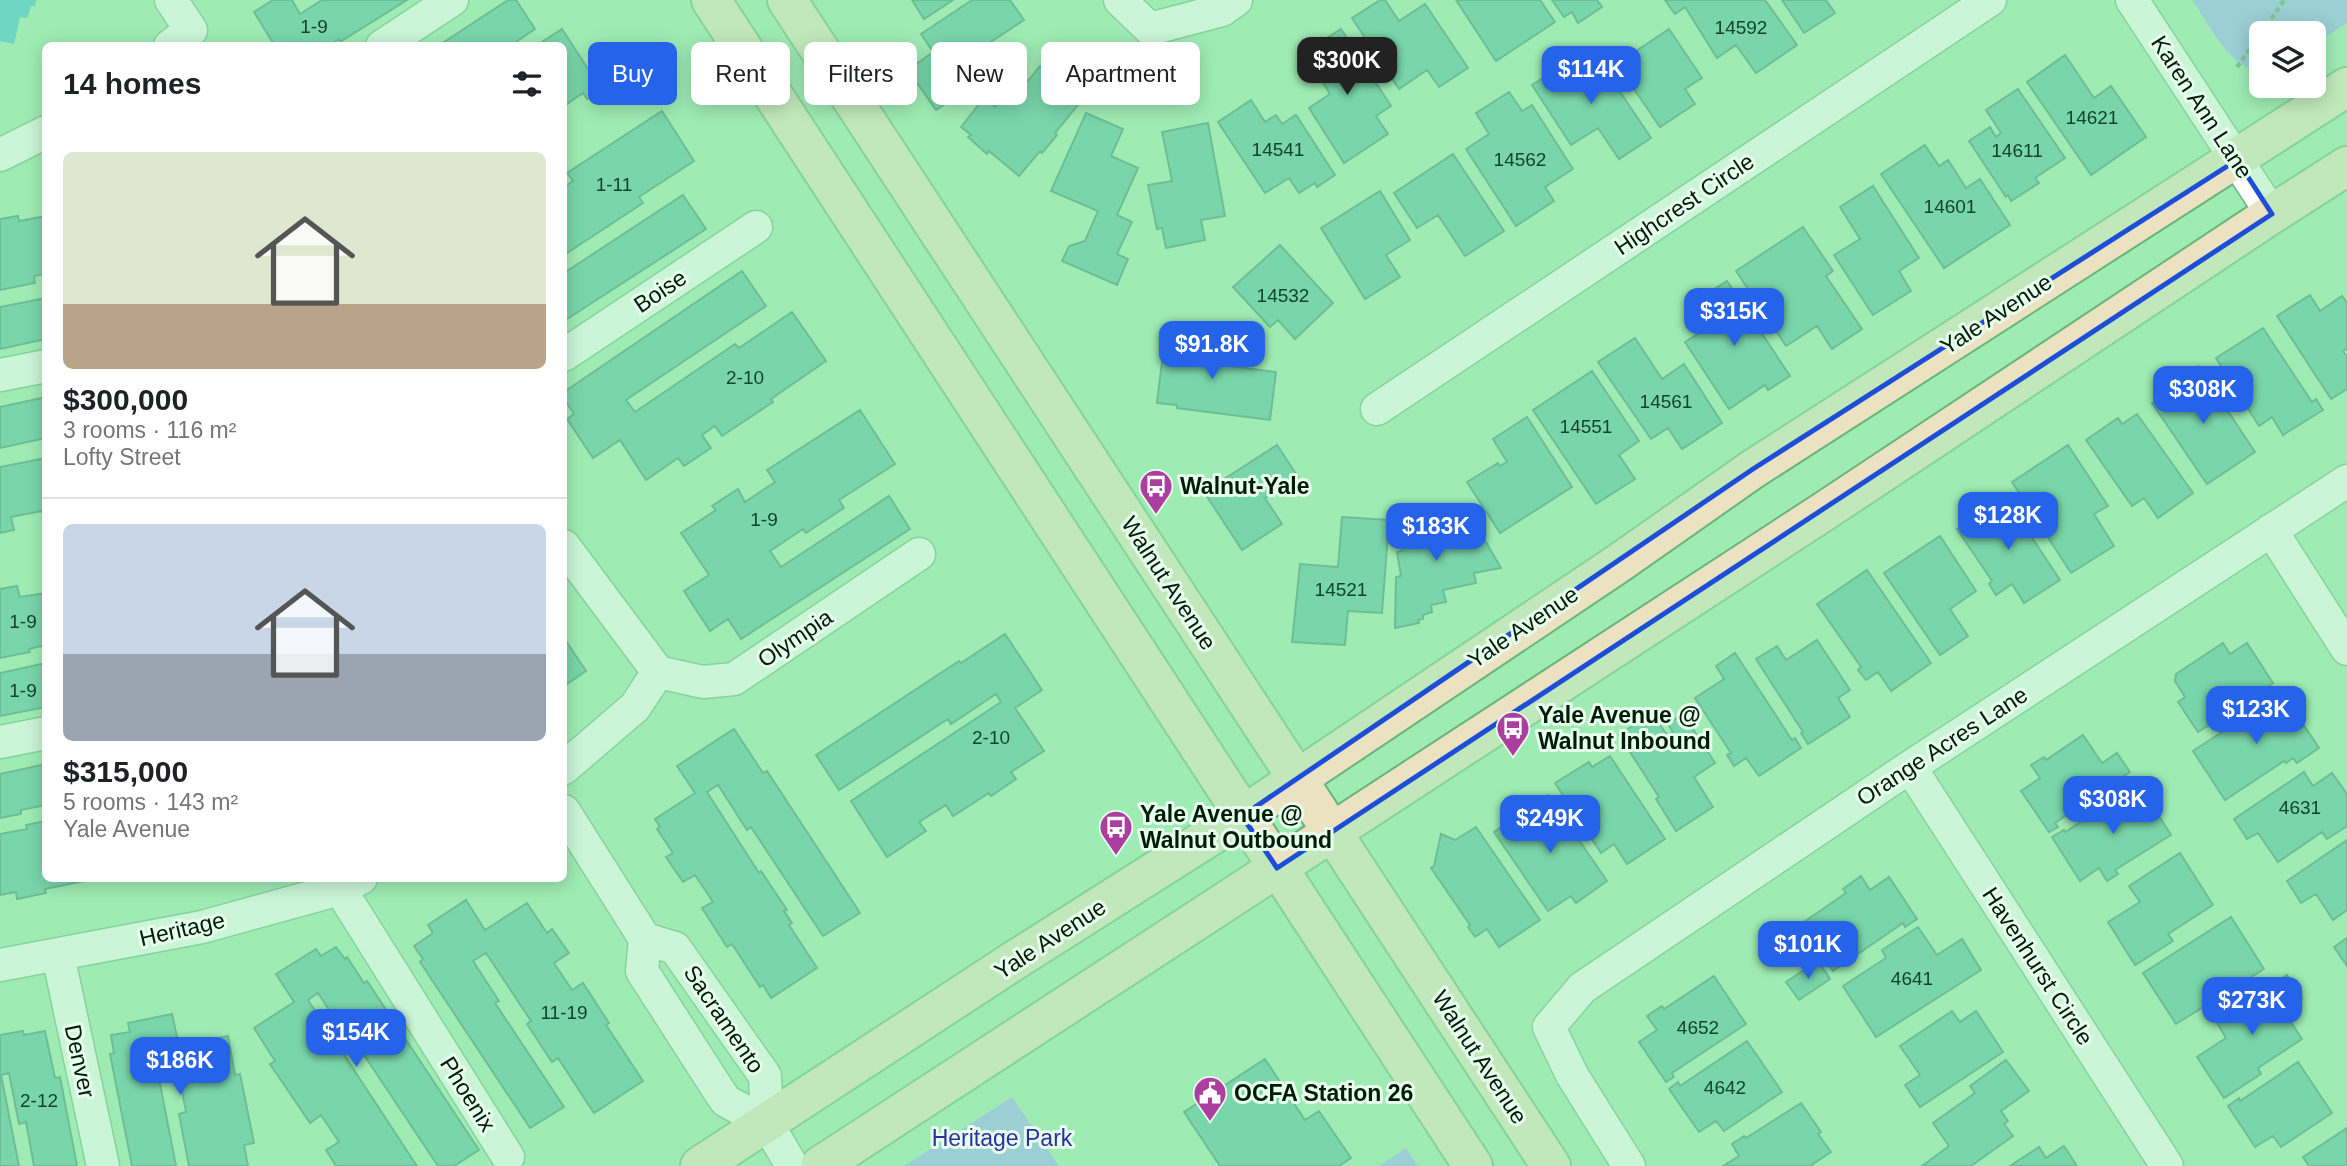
<!DOCTYPE html>
<meta charset="utf-8">
<style>
body{margin:0;font-family:Arial,sans-serif;background:#f6f6f6;color:#202124;height:100vh;display:flex;flex-direction:column;font-size:26px;white-space:nowrap}
*{box-sizing:border-box;margin:0}
p{font-size:23px;color:#757577}
.icon{flex:none;width:38px;height:38px;fill:none;stroke:currentColor;stroke-width:2;stroke-linecap:round;stroke-linejoin:round}
.map{position:relative;flex:1;overflow:hidden}
.sheet{position:absolute;left:42px;top:42px;width:525px;height:840px;display:flex;flex-direction:column;background:#fff;border-radius:10px;box-shadow:0 4px 18px #0003}
.sheet>*{flex:none}
.hud{position:absolute;left:588px;top:42px;width:665px;height:63px;display:flex;gap:14px}
.controls{position:absolute;left:2249px;top:21px;display:grid;gap:14px}
.controls a{display:grid;place-items:center;width:77px;height:77px;border-radius:10px;background:#fff;box-shadow:0 4px 18px #0003;font-size:35px}
.price{position:absolute;translate:-50% -60px;padding:0 16px;border-radius:14px;background:#2563eb;color:#fff;font-size:23px;line-height:46px;filter:drop-shadow(0 2px 4px #0008)}
.price::after{content:'';position:absolute;left:50%;top:42px;width:21px;height:16px;margin-left:-10px;background:inherit;clip-path:polygon(0 0,100% 0,50% 100%)}
.price.on{background:#222;color:#fff}
ul{padding:0;list-style:none}
li{display:grid;align-content:center;gap:14px;height:371px;padding:0 21px}
li+li{border-top:2px solid #e0e0e0}
li span{display:grid;place-items:center;height:217px;border-radius:10px;color:#555}
li>.icon{margin-inline-start:auto}
span .icon{width:126px;height:126px;fill:#fffc;stroke-width:1}
li b{font-size:30px}
h2{display:flex;justify-content:space-between;align-items:center;height:84px;padding:0 21px;font-size:30px}
.pill{padding:0 24px;border-radius:10px;background:#fff;box-shadow:0 4px 18px #0003;font-size:24px;line-height:63px}
.pill.on{background:#2563eb;color:#fff}
.map>svg:first-child{display:block}
.green{fill:#97abfc}
.water{fill:#34bbd3}
.building{fill:#4dba9d;stroke:#338670;stroke-width:2}
.lines{fill:none;stroke-linecap:round;stroke-linejoin:round}
.street-casing{stroke:#67b47f;stroke-width:35}
.secondary-casing{stroke:#67b47f;stroke-width:42}
.path{stroke:#5e976e;stroke-width:4.5;stroke-dasharray:5 3.5;stroke-linecap:butt}
.street{stroke:#fff;stroke-width:32}
.secondary{stroke:#ebe2c2;stroke-width:38}
.marked{fill:none;stroke:#1d4ed8;stroke-width:5;stroke-linejoin:round}
.labels{text-anchor:middle;stroke-width:6;stroke-linejoin:round;paint-order:stroke}
.number-label{font-size:19px;fill:#13432d}
.street-label{font-size:23px;fill:#001b08;stroke:#e8feed}
.poi-label{font-size:23px;font-weight:bold;fill:#001b08;stroke:#e8feed;text-anchor:start}
.park-label{font-size:23px;fill:#2b309f;stroke:#e8feed}
</style>
<div class="map">
<svg width="2347" height="1166" viewBox="0 0 2347 1166">
<rect width="100%" height="100%" fill="#9eecb4"/>
<!-- green -->
<path class="green" d="M2192,0H2347V23L2314,44V33H2261V72C2228,67 2210,25 2192,0Z
M1012,1097L1059,1166H904Z
M1406,1148L1418,1166H1379Z"/>
<!-- water -->
<path class="water" d="M0,0H36L35,6H31L27,18L20,17L14,44L0,41Z"/>
<!-- building -->
<path class="building" d="M273,0H292L300,14L322,0H407L340,42L339,39L328,46H275L254,12Z
M508,0H516L535,29L510,46H438Z
M912,0H953L924,19Z
M972,0H1010L1024,20L983,47L998,68L936,110L908,70L933,52L921,34Z
M1380,0H1385L1399,21L1425,4L1468,68L1439,87L1427,70L1399,89L1352,18Z
M1456,0H1540L1555,22L1496,61Z
M1552,0H1597L1602,7L1578,23L1572,12L1564,17Z
M1665,0H1765L1797,45L1756,73L1736,45L1717,58L1685,7L1675,14Z
M1782,0H1826L1835,13L1804,33Z
M562,29L601,89L587,99L583,93L564,106V46H536Z
M1341,29L1391,106L1376,116L1388,134L1344,163L1309,108L1330,94L1304,53Z
M1669,29L1702,78L1685,89L1695,104L1660,127L1617,64Z
M1594,53L1651,138L1619,159L1598,128L1571,145L1532,85L1563,65L1567,71Z
M2065,55L2094,98L2111,86L2146,137L2091,175L2027,82Z
M1040,66L1055,78L1051,83L1078,105L1055,133L1057,135L1042,153L1040,151L1019,176L989,151L987,154L968,137L971,135L961,127L984,98L995,107L1021,76L1028,81Z
M2018,89L2065,158L2035,178L2039,183L2011,201L2008,195L2006,197L1969,141L1990,127L1996,137L2001,133L1986,110Z
M1509,92L1522,111L1532,105L1573,169L1545,187L1554,201L1516,226L1466,149L1489,134L1476,113Z
M1251,100L1265,122L1276,115L1282,124L1296,115L1335,175L1317,187L1315,183L1299,193L1289,178L1265,193L1218,122Z
M662,111L694,161L639,197L643,203L564,255V187L573,181L567,173Z
M1086,113L1123,129L1111,156L1138,168L1117,215L1132,222L1117,254L1128,259L1117,285L1062,261L1069,246L1085,241L1098,211L1051,191Z
M1208,123L1225,216L1201,220L1205,240L1166,248L1162,228L1157,229L1148,185L1172,181L1162,132Z
M1925,145L1939,166L1948,160L1966,188L1980,179L2010,225L1944,268L1881,174Z
M1453,154L1504,231L1465,256L1438,215L1417,228L1394,193Z
M1873,186L1919,258L1899,271L1911,291L1873,315L1834,255L1860,239L1840,207Z
M1380,191L1410,240L1386,255L1400,277L1365,299L1321,228Z
M683,195L706,229L564,321V273Z
M18,216L19,221L46,216V274L34,276L35,283L0,290V219Z
M1803,227L1833,271L1826,276L1862,329L1832,349L1817,326L1786,346L1736,271Z
M1280,245L1333,303L1295,339L1278,320L1270,327L1233,287Z
M742,271L766,306L626,400L635,412L735,344L739,348L792,312L826,361L771,399L773,402L722,436L715,426L702,435L711,448L684,466L678,458L646,480L620,440L593,458L567,419L574,414L564,399V392Z
M1727,281L1790,376L1768,390L1765,385L1729,409L1685,342L1709,327L1693,303Z
M2310,295L2320,311L2342,296L2347,303V349L2343,351L2347,357V389L2331,399L2277,316Z
M46,298V339L0,349V307Z
M2263,328L2312,402L2316,399L2323,410L2283,435L2272,417L2259,426L2216,358Z
M1165,336L1223,343L1221,365L1276,372L1270,420L1177,408V405L1157,403Z
M1635,338L1662,379L1684,364L1722,423L1682,449L1668,428L1651,439L1598,362Z
M2198,366L2255,452L2207,484L2152,403L2168,393L2165,389Z
M1592,371L1639,441L1619,455L1635,479L1596,504L1533,410Z
M46,397V438L0,448V407Z
M860,410L895,464L839,500L844,508L806,533L803,529L770,551L781,567L889,496L910,529L741,639L728,619L710,631L684,591L709,575L681,533L716,510L712,506L738,489L745,502L775,482L767,470Z
M2137,414L2193,493L2158,518L2144,498L2132,506L2086,440L2118,418L2122,424Z
M1527,417L1572,487L1500,533L1467,482L1498,463L1500,466L1507,462L1493,439Z
M1277,445L1298,477L1265,498L1282,524L1242,550L1204,492Z
M2068,445L2108,506L2094,514L2114,546L2071,573L2012,482Z
M46,458V526L42,511L11,517L14,530L0,533V467Z
M2006,498L2060,580L2024,603L2012,584L1996,595L1989,584L1992,581L1957,529Z
M1449,508L1454,532L1477,527L1501,568L1474,573L1476,583L1443,590L1446,602L1431,605L1432,612L1423,615V619L1418,620L1419,623L1395,628L1396,577L1401,576L1397,552L1403,550L1396,519Z
M1342,517L1389,520L1382,613L1348,611L1345,645L1292,642L1300,564L1338,567Z
M1940,536L1976,591L1950,609L1968,636L1940,655L1884,573Z
M1867,570L1931,663L1891,691L1878,672L1866,680L1858,670L1861,667L1817,604Z
M17,586L20,597L46,593V645L29,649L30,652L0,658V589Z
M1005,634L1042,690L1015,708L1044,751L1011,772L1016,779L991,796L989,793L953,816L946,805L919,822L926,831L887,857L851,801L1001,702L996,694L951,724L948,719L839,790L816,755L959,661L961,663Z
M564,638L586,671L564,686Z
M1817,640L1850,690L1838,698L1850,717L1808,744L1801,733L1803,732L1756,659L1777,646L1786,660Z
M2223,643L2230,654L2247,643L2273,683L2198,732L2178,702L2185,697L2175,681L2176,674Z
M1735,653L1792,740L1795,738L1801,748L1759,776L1746,758L1734,766L1727,755L1731,753L1695,698L1724,679L1716,666Z
M46,663V707L0,716V673Z
M2280,689L2319,748L2297,763L2293,758L2286,763L2284,761L2225,800L2193,751L2271,700L2269,696Z
M1652,713L1667,735L1673,732L1668,724L1683,714L1715,763L1694,777L1713,807L1676,831L1656,799L1659,797L1619,735Z
M734,729L763,773L767,771L860,913L823,936L751,827L747,830L718,785L707,792L759,873L761,871L787,910L784,911L792,923L789,925L817,968L771,998L763,985L760,987L732,944L727,947L702,908L713,902L695,875L683,882L666,857L673,853L657,829L660,827L655,819L695,793L677,766Z
M2083,735L2102,763L2117,753L2130,772L2055,823L2058,827L2049,832L2021,791L2040,778L2031,765L2044,757L2046,760Z
M1610,756L1665,839L1627,864L1614,844L1601,853L1555,783L1589,762L1592,767Z
M46,764V805L21,810V814L0,818V774Z
M2304,772L2313,786L2332,773L2347,794V826L2327,839L2322,832L2278,862L2258,833L2247,839L2234,819Z
M2139,785L2171,835L2115,870L2118,874L2107,881L2099,868L2080,881L2052,837L2064,830L2065,832Z
M1548,795L1607,881L1576,903L1571,896L1548,911L1494,832Z
M46,821V878H83L84,881L45,889L46,893L17,899L16,892L0,895V834L27,829L26,825Z
M1476,827L1540,920L1499,947L1487,929L1475,937L1468,927L1470,925L1431,868L1434,866L1441,834L1455,840Z
M2347,840V910L2333,920L2316,894L2301,903L2287,881Z
M2180,853L2213,905L2168,934L2173,941L2135,965L2108,922L2140,902L2129,886Z
M1861,876L1870,890L1889,877L1917,919L1905,927L1903,923L1833,971L1801,924L1846,893L1843,889Z
M466,900L485,930L527,903L547,933L552,929L569,953L554,963L572,990L583,983L609,1023L606,1025L643,1081L594,1113L558,1058L552,1062L527,1024L531,1021L486,953L473,961L499,1001L495,1003L564,1107L530,1128L420,962L423,959L414,946L433,933L428,925Z
M2231,917L2264,969L2176,1024L2143,973Z
M1918,927L1937,955L1962,939L1981,970L1876,1037L1843,986L1886,958L1882,950Z
M2347,938V966L2334,947Z
M336,947L345,959L347,957L364,983L367,981L479,1150L454,1166H438L352,1037L348,1039L318,993L308,1000L417,1166H336L326,1150L339,1142L321,1115L310,1123L270,1064L275,1061L254,1028L294,1002L276,974L316,949L321,956Z
M1818,961L1830,979L1799,1000L1786,982Z
M2287,975L2302,998L2283,1010L2302,1039L2258,1068L2261,1074L2224,1098L2197,1057L2226,1038L2216,1021Z
M1714,976L1746,1024L1672,1073L1674,1077L1666,1082L1639,1042L1657,1030L1647,1016L1662,1006L1664,1009Z
M1952,1011L1960,1022L1976,1011L2003,1052L1920,1107L1905,1085L1920,1075L1900,1046Z
M172,1014L179,1046L228,1036L235,1075L240,1074L254,1143L244,1145L248,1166H189L179,1114L186,1112L175,1054L155,1058L176,1166H132L110,1054L114,1053L111,1035L130,1032L128,1023Z
M23,1031L24,1035L45,1031L55,1078L60,1077L77,1166H34L26,1122L19,1124L9,1073L1,1075L19,1166H0V1035Z
M1747,1041L1782,1092L1724,1131L1716,1121L1699,1132L1669,1089L1678,1082L1680,1086Z
M1265,1059L1305,1120L1319,1111L1351,1158L1339,1166H1220L1184,1112Z
M2006,1060L2029,1091L2001,1111L2008,1121L2004,1124L2013,1136L1971,1166H1922L1949,1146L1933,1123L1975,1093L1970,1086Z
M2298,1062L2332,1113L2281,1147L2273,1136L2255,1147L2228,1106L2239,1098L2240,1101Z
M1801,1103L1821,1132L1818,1134L1831,1152L1810,1166H1723L1739,1156L1732,1144L1744,1136L1746,1138Z
M2347,1128V1166H2309L2303,1157Z
M2064,1146L2077,1166H2010L2039,1147L2046,1158Z"/>
<g class="lines">
<defs>
<path id="street" d="M1120,0L1150,29L1222,10L1236,0
M2132,0L2272,214
M170,46L191,30L171,0
M382,46L452,0
M0,155L46,132
M564,355L756,227
M0,375L46,366
M1377,409L1990,0
M2271,530L2347,649
M564,546L658,672L635,707L564,768
M658,672L703,682L734,679L919,554
M0,742L46,733
M1910,767L2167,1166
M564,811L645,939L642,971L721,1094L726,1101L767,1123
M340,889L508,1157
M645,939L675,948L765,1076L767,1123L792,1166
M58,955L103,1166
M0,965L202,927L340,889L361,878
M1629,1166L1572,1075L1549,1027L1582,988L1910,767L2347,481"/>
<path id="secondary" d="M711,0L1473,1166
M787,0L1551,1166
M700,1166L1012,962L1242,816L1619,563L1753,469L2347,87
M820,1166L1826,510L2272,214L2347,166"/>
</defs>
<!-- street casing -->
<use href="#street" class="street-casing"/>
<!-- secondary casing -->
<use href="#secondary" class="secondary-casing"/>
<!-- path -->
<path class="path" d="M2262,33L2284,0
M2237,67L2261,34"/>
<!-- street -->
<use href="#street" class="street"/>
<!-- secondary -->
<use href="#secondary" class="secondary"/>
</g>
<!-- marked area -->
<path d="M0 0H2347V1166H0ZM2237,160L2272,214L1277,868L1242,816L1753,469Z" fill="#9eecb4" fill-opacity=".55" fill-rule="evenodd"/>
<path class="marked" d="M2237,160L2272,214L1277,868L1242,816L1753,469Z"/>
<!-- icons -->
<defs>
<symbol id="bus-pin" viewBox="-11 -11 22 30"><path d="M0 17L-7.5 6A9.5 9.5 0 1 1 7.5 6Z" fill="#ab3e9e" stroke="#e8feed"/><path d="M-5-6H5V4H4V6H2V4H-2V6H-4V4H-5ZM-3.5-4V0h7V-4ZM-3.5 1.2v1.5H-2V1.2ZM2 1.2v1.5H3.5V1.2Z" fill="#fff"/></symbol>
<symbol id="civic-pin" viewBox="-11 -11 22 30"><path d="M0 17L-7.5 6A9.5 9.5 0 1 1 7.5 6Z" fill="#ab3e9e" stroke="#e8feed"/><path d="M-.6-6.5H3V-4.5H.6V-3L4-1V1h2V6H-6V1h2V-1L-.6-3ZM-1.2 2.5V6h2.4V2.5Z" fill="#fff"/></symbol>
</defs>
<g fill-rule="evenodd">
<use href="#bus-pin" x="1137" y="467" width="38" height="52"/>
<use href="#bus-pin" x="1494" y="709" width="38" height="52"/>
<use href="#bus-pin" x="1097" y="808" width="38" height="52"/>
<use href="#civic-pin" x="1191" y="1074" width="38" height="52"/>
</g>
<g class="labels">
<!-- number labels -->
<g class="number-label">
<text x="314" y="33">1-9</text>
<text x="1741" y="34">14592</text>
<text x="2092" y="124">14621</text>
<text x="1278" y="156">14541</text>
<text x="2017" y="157">14611</text>
<text x="1520" y="166">14562</text>
<text x="614" y="191">1-11</text>
<text x="1950" y="213">14601</text>
<text x="1283" y="302">14532</text>
<text x="745" y="384">2-10</text>
<text x="1666" y="408">14561</text>
<text x="1586" y="433">14551</text>
<text x="764" y="526">1-9</text>
<text x="1341" y="596">14521</text>
<text x="23" y="628">1-9</text>
<text x="23" y="697">1-9</text>
<text x="991" y="744">2-10</text>
<text x="2300" y="814">4631</text>
<text x="1912" y="985">4641</text>
<text x="564" y="1019">11-19</text>
<text x="1698" y="1034">4652</text>
<text x="1725" y="1094">4642</text>
<text x="39" y="1107">2-12</text>
</g>
<!-- street labels -->
<g class="street-label">
<text transform="translate(2202 107) rotate(57)" y="8">Karen Ann Lane</text>
<text transform="translate(1684 204) rotate(-34)" y="8">Highcrest Circle</text>
<text transform="translate(660 291) rotate(-34)" y="8">Boise</text>
<text transform="translate(1996 314) rotate(-33)" y="8">Yale Avenue</text>
<text transform="translate(1169 583) rotate(57)" y="8">Walnut Avenue</text>
<text transform="translate(1523 627) rotate(-34)" y="8">Yale Avenue</text>
<text transform="translate(795 638) rotate(-34)" y="8">Olympia</text>
<text transform="translate(1942 746) rotate(-33)" y="8">Orange Acres Lane</text>
<text transform="translate(182 929) rotate(-13)" y="8">Heritage</text>
<text transform="translate(1050 939) rotate(-33)" y="8">Yale Avenue</text>
<text transform="translate(2038 966) rotate(57)" y="8">Havenhurst Circle</text>
<text transform="translate(724 1019) rotate(56)" y="8">Sacramento</text>
<text transform="translate(1480 1057) rotate(57)" y="8">Walnut Avenue</text>
<text transform="translate(80 1061) rotate(78)" y="8">Denver</text>
<text transform="translate(468 1094) rotate(58)" y="8">Phoenix</text>
</g>
<!-- poi labels -->
<g class="poi-label">
<text x="1180" y="494">Walnut-Yale</text>
<text x="1538" y="723">Yale Avenue @<tspan x="1538" dy="26">Walnut Inbound</tspan></text>
<text x="1140" y="822">Yale Avenue @<tspan x="1140" dy="26">Walnut Outbound</tspan></text>
<text x="1234" y="1101">OCFA Station 26</text>
</g>
<!-- park labels -->
<g class="park-label">
<text x="1002" y="1146">Heritage Park</text>
</g>
</g>
</svg>
<div class="controls">
<a><svg class="icon" aria-label="layers" viewBox="0 0 24 24"><path d="M12 4l9 5-9 5-9-5zM3 14l9 5 9-5"/></svg></a>
</div>
<b class="price on" style="left:1347px;top:97px">$300K</b>
<b class="price" style="left:1591px;top:106px">$114K</b>
<b class="price" style="left:1734px;top:348px">$315K</b>
<b class="price" style="left:1212px;top:381px">$91.8K</b>
<b class="price" style="left:2203px;top:426px">$308K</b>
<b class="price" style="left:2008px;top:552px">$128K</b>
<b class="price" style="left:1436px;top:563px">$183K</b>
<b class="price" style="left:2256px;top:746px">$123K</b>
<b class="price" style="left:2113px;top:836px">$308K</b>
<b class="price" style="left:1550px;top:855px">$249K</b>
<b class="price" style="left:1808px;top:981px">$101K</b>
<b class="price" style="left:2252px;top:1037px">$273K</b>
<b class="price" style="left:356px;top:1069px">$154K</b>
<b class="price" style="left:180px;top:1097px">$186K</b>
<div class="hud">
<a class="pill on">Buy</a>
<a class="pill">Rent</a>
<a class="pill">Filters</a>
<a class="pill">New</a>
<a class="pill">Apartment</a>
</div>
<section class="sheet">
<h2>14 homes<svg class="icon" aria-label="filters" viewBox="0 0 24 24"><path d="M4 7h16M4 17h16"/><circle cx="9" cy="7" r="2"/><circle cx="15" cy="17" r="2"/></svg></h2>
<ul>
<li><span style="background:linear-gradient(#dfe7d0 70%,#b9a48a 0)"><svg class="icon" aria-label="home" viewBox="0 0 24 24"><path d="M3 11l9-7 9 7M6 9v11h12V9"/></svg></span><div><b>$300,000</b><p>3 rooms · 116 m²</p><p>Lofty Street</p></div></li>
<li><span style="background:linear-gradient(#c9d6e8 60%,#9aa5b1 0)"><svg class="icon" aria-label="home" viewBox="0 0 24 24"><path d="M3 11l9-7 9 7M6 9v11h12V9"/></svg></span><div><b>$315,000</b><p>5 rooms · 143 m²</p><p>Yale Avenue</p></div></li>
</ul>
</section>
</div>
